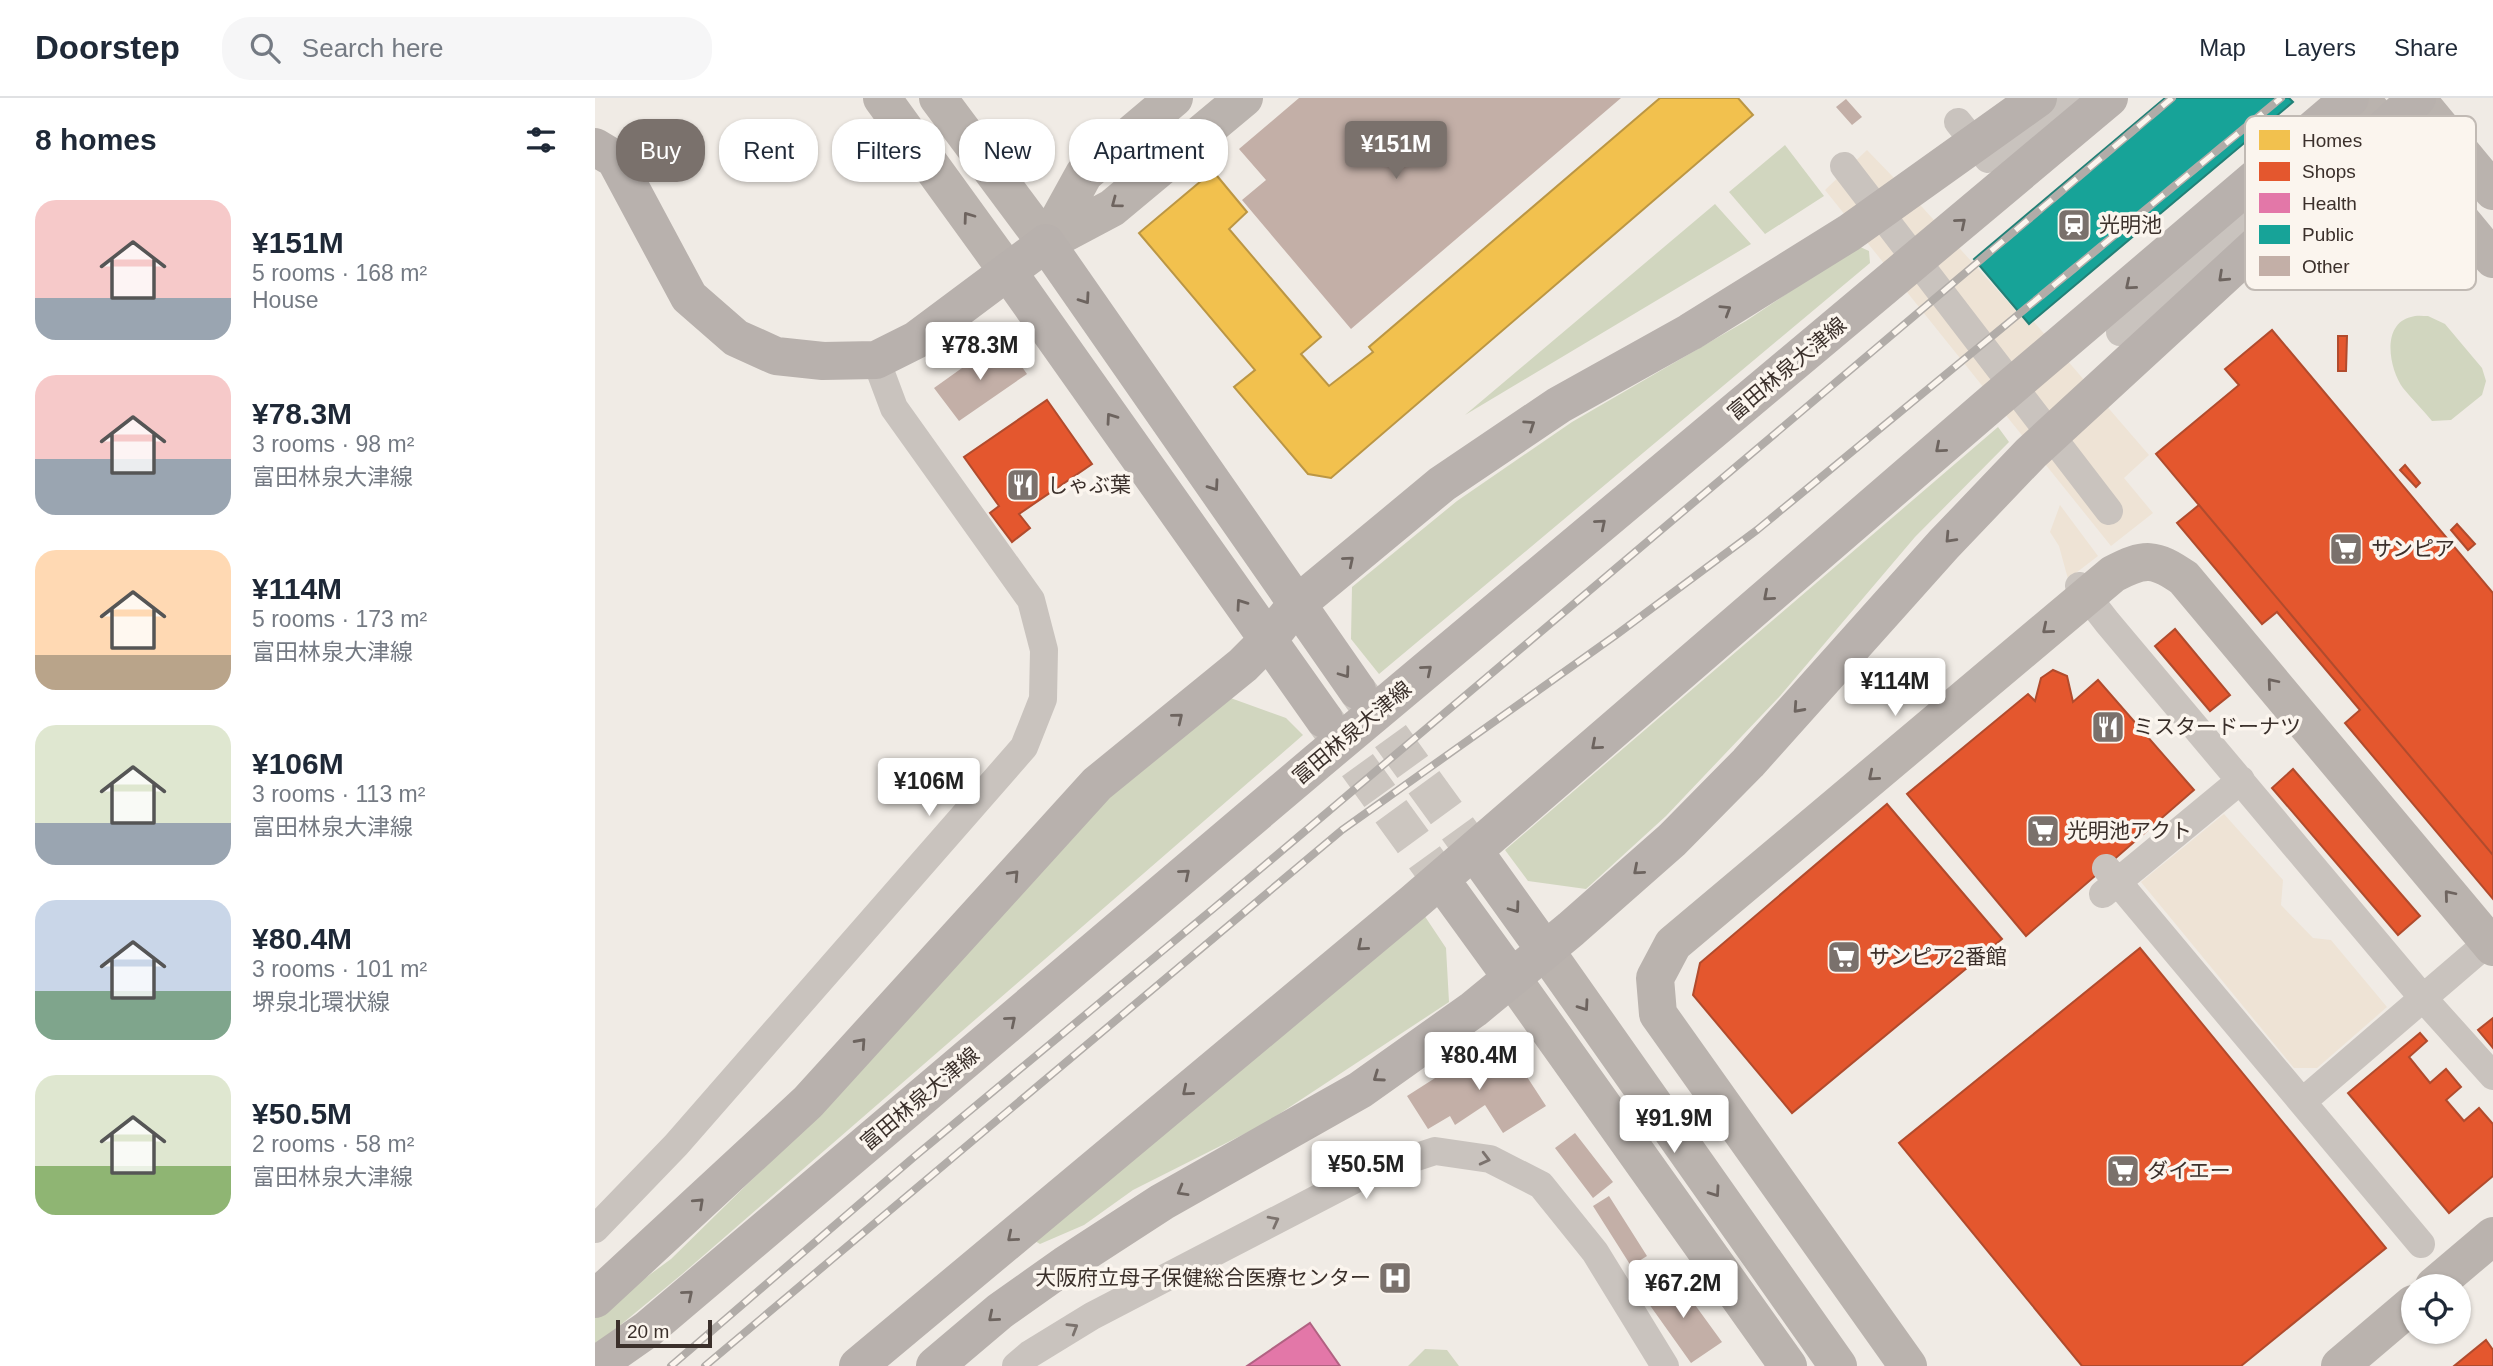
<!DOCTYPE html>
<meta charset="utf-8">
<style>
body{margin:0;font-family:Arial,"Noto Sans JP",sans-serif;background:#f6f6f7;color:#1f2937;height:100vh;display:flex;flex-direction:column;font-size:26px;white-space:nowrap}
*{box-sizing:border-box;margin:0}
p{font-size:23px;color:#747a83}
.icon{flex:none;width:38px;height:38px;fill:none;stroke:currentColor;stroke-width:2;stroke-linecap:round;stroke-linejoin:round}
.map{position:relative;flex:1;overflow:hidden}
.drawer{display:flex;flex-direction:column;background:#fff;width:595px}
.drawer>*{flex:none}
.banner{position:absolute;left:21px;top:21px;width:665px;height:63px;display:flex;gap:14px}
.tools{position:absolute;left:1806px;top:1176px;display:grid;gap:14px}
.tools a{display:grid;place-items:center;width:70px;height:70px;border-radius:50%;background:#fff;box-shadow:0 2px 5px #0004;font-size:35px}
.scale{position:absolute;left:21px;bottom:18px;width:96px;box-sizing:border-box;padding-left:7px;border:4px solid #3b302b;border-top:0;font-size:19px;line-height:24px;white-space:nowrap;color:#3b302b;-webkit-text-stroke:5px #fbf5ee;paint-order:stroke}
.price{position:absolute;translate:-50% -60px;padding:0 16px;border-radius:7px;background:#fff;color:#222;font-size:23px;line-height:46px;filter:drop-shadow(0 2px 4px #0008)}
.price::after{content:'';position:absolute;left:50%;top:42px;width:21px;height:16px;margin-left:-10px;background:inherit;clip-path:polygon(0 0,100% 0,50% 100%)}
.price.on{background:#7a716c;color:#fff}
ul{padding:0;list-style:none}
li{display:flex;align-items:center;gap:21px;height:175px;padding:0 35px}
li span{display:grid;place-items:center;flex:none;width:196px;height:140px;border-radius:21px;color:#555}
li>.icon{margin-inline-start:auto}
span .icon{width:84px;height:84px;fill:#fffc;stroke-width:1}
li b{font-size:30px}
h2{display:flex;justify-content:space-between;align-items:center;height:84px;padding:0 35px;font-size:30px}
.chip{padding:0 24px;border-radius:28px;background:#fff;box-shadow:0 2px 5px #0004;font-size:24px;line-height:63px}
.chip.on{background:#7a716c;color:#fff}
header{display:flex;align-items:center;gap:42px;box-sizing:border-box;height:98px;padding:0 35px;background:#fff;border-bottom:2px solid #e0e1e3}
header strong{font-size:33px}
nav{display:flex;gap:38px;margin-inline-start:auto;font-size:24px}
.search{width:490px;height:63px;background:#f6f6f7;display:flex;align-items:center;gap:18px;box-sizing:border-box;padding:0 24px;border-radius:28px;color:#747a83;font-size:26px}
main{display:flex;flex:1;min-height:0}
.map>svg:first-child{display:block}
.green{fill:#d1d6bf}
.plaza{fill:#eee3d5}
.homes{fill:#f2c14e;stroke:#bb9644;stroke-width:2}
.shops{fill:#e4572e;stroke:#b14b2d;stroke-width:2}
.health{fill:#e377a8;stroke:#b16282;stroke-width:2}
.public{fill:#17a398;stroke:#228077;stroke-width:2}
.building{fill:#c3afa7}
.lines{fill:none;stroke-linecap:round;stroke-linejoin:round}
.primary-tunnel{stroke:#ccc6c0;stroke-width:38;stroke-dasharray:38 19;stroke-linecap:butt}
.street{stroke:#c9c3be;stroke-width:28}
.secondary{stroke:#bab3ae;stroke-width:38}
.primary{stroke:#b8b1ad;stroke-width:38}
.rail-casing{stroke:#b1aca8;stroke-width:8}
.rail{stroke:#fbf5ee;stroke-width:5;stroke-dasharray:16;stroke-linecap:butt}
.oneway{stroke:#6e645f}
.oneway2{stroke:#6d645f}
.oneway3{stroke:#7b726d}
.labels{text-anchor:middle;stroke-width:7;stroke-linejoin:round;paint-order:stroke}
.poi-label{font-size:21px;fill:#3b302b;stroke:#fbf5ee;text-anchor:start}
.street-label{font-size:21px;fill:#3b302b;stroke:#fbf5ee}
.key{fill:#fbf5ee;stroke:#c1bab4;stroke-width:2}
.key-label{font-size:19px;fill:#3b302b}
</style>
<header>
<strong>Doorstep</strong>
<div class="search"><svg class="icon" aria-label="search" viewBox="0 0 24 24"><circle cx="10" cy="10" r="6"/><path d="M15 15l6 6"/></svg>Search here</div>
<nav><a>Map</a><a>Layers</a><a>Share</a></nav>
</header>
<main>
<section class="drawer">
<h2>8 homes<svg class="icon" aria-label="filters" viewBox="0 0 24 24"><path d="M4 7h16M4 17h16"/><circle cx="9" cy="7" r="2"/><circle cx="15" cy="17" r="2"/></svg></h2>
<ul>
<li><span style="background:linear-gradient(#f6c9c9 70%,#9aa5b1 0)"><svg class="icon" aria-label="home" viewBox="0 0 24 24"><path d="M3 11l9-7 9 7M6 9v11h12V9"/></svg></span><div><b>¥151M</b><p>5 rooms · 168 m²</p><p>House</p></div></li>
<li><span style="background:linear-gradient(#f6c9c9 60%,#9aa5b1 0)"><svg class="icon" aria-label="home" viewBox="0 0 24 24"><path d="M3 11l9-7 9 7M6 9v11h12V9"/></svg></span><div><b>¥78.3M</b><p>3 rooms · 98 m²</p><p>富田林泉大津線</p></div></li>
<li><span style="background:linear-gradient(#ffd9b3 75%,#b9a48a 0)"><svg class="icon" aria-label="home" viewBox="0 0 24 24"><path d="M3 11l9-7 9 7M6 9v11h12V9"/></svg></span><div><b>¥114M</b><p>5 rooms · 173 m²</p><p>富田林泉大津線</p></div></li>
<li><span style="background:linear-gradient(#dfe7d0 70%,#9aa5b1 0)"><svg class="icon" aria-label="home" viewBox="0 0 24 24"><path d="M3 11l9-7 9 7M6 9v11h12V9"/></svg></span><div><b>¥106M</b><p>3 rooms · 113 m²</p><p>富田林泉大津線</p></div></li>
<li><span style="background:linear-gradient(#c9d6e8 65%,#7fa58c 0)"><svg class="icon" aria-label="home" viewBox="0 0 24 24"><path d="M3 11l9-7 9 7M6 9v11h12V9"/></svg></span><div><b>¥80.4M</b><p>3 rooms · 101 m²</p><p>堺泉北環状線</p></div></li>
<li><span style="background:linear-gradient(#dfe7d0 65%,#8fb573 0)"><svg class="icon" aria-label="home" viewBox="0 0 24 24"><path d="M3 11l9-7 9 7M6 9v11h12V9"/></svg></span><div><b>¥50.5M</b><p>2 rooms · 58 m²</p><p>富田林泉大津線</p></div></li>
</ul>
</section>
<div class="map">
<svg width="1898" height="1268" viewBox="0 0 1898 1268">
<rect width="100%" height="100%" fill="#f0ebe5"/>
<!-- green -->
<path class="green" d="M1190,47L1229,98L1170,136L1134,94Z
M1120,106L1156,146L870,317Z
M1263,148L1274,153L1275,165L784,576L756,541L757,489L862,403L977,324L1151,223Z
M1833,218L1850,226L1887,270L1891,283L1887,297L1856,322L1837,323C1828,312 1817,301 1808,290C1794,271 1786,226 1816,219C1821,217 1828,218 1833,218Z
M1403,329L1414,344L1320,439L1185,598L1071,718L991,791L933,783L910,752Z
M630,598L691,620L708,637L86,1177L0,1248V1217L76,1161L244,996L523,682Z
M829,817L851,850L854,904L669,1026L538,1092L489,1127L445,1146L435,1140Z
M830,1251L852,1252L864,1268H813Z"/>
<!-- plaza -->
<path class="plaza" d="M1272,52L1328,110L1434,227L1439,224L1554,357L1529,380L1558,415L1516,448L1230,92Z
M1465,407L1503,458L1473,481L1464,448L1455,434Z
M1629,716L1688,782L1686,807L1718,840L1736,842L1792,909L1722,970H1699L1546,784Z"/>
<!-- homes -->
<path class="homes" d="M1065,0H1143L1158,17L736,380L713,376L639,289L660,272L544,135L618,73L652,114L634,131L726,239L706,256L734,288L778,254L774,249Z"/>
<!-- shops -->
<path class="shops" d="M1677,232L1898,495V757L1561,356L1644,287L1630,271Z
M1743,238H1752L1751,273H1743Z
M452,302L497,366L424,416L435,430L417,444L395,415L404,408L369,359Z
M1810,367L1825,385L1821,389L1805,372Z
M1604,407L1898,757V801L1750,625L1765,612L1682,514L1667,526L1582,425Z
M1862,426L1880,446L1873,452L1856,432Z
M1580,531L1635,597L1615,613L1560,548Z
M1458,572L1472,578L1478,604L1503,582L1599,692L1431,838L1312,696L1433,596L1440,603L1446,580Z
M1698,671L1825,818L1803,837L1677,690Z
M1292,706L1407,841L1197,1015L1098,897L1105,865Z
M1545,850L1791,1150L1646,1268H1487L1304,1045Z
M1898,920V950L1883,932Z
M1825,935L1832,943L1814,959L1835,985L1851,971L1866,989L1851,1002L1869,1023L1884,1010L1898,1026V1078L1854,1115L1753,995Z
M1891,1242L1898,1252V1268H1859Z"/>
<!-- health -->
<path class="health" d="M715,1225L745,1268H652Z"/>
<!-- public -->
<path class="public" d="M1570,0H1694L1698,4L1434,226L1379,161Z"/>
<!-- building -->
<path class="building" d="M704,0H1026L756,231L647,102L671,82L644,51Z
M1251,1L1267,19L1257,27L1241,9Z
M388,255H417L432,276L364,323L339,290Z
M884,952L919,959L951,1008L908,1035L890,1007L860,1027L855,1018L833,1031L812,998Z
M980,1035L1018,1084L998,1100L960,1050Z
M1014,1098L1052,1158L1036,1168L998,1108Z
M1079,1178L1127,1244L1096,1265L1049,1199Z"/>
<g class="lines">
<!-- primary-tunnel -->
<path class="primary-tunnel" d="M762,592L889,767
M729,621L856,796"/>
<!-- street -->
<path class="street" d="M1363,24L1393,61L1471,0
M1249,68L1514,413
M1525,234L1731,45
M1484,488L1512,524L1828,900L1898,978
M1511,770L1826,1146
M1508,796L1646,682
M1707,1004L1898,840
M0,1131L81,1047L429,649L448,601L449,552L436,502L299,310L281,262
M421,1268L435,1256L497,1218L770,1076L840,1053L895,1061L946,1087L1000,1154L1070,1268"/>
<!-- secondary -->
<path class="secondary" d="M287,0L413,174
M343,0L451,145
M1765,0L1898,161
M1821,0L1898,93
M451,145L517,110L649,0
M451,145L489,76L579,0
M950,852L1243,1268
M917,880L1193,1268
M1839,1188L1898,1138
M1313,1268L1063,916L1060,880L1078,846L1518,476C1550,459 1560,460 1589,480L1898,849
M1745,1268L1818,1206"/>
<!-- primary -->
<path class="primary" d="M0,49L20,61L94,199L141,240L181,258L228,263L281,262L321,242L451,145L762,592
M413,174L729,621
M889,767L950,852
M856,796L917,880
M0,1201L213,1004L502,686L648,567L672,543L701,507L847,386L964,307L1095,234L1254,135L1443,0
M0,1268L53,1231L723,663L1514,0
M263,1268L819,804L1397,305L1755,0
M340,1268L405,1213L470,1167L567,1104L765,992L879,911L976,831L1077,742L1153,665L1349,446L1436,355L1822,0"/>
<defs>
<path id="rail" d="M76,1268L319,1059L619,810L1577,0
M110,1268L747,732L1021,537L1162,432L1686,0"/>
</defs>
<!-- rail casing -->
<use href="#rail" class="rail-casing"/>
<!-- rail -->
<use href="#rail" class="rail"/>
</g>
<!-- one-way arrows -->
<defs><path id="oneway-chevron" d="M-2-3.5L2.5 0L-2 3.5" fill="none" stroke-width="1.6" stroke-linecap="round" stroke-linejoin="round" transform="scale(1.75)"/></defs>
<g class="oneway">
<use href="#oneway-chevron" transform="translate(521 105) rotate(143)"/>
<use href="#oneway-chevron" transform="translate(373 119) rotate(-126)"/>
<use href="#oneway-chevron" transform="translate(1452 531) rotate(140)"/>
<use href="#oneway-chevron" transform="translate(1677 585) rotate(-130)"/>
<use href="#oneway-chevron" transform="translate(1278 678) rotate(140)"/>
<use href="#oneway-chevron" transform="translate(1854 797) rotate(-130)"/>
<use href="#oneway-chevron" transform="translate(989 908) rotate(55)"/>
<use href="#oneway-chevron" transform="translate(1120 1094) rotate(55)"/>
</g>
<g class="oneway2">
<use href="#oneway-chevron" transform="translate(1366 125) rotate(-40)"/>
<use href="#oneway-chevron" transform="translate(1628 179) rotate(137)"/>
<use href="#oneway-chevron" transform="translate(1535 187) rotate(140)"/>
<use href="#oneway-chevron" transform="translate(490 201) rotate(55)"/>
<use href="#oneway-chevron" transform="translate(1131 212) rotate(-32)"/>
<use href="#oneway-chevron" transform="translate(516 320) rotate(-125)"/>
<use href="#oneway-chevron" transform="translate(935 327) rotate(-34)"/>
<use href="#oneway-chevron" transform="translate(1345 350) rotate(139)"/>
<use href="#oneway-chevron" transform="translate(619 388) rotate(55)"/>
<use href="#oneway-chevron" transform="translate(1006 426) rotate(-40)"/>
<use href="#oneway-chevron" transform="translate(1355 440) rotate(133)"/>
<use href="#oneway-chevron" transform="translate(754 463) rotate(-40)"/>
<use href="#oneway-chevron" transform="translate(1173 498) rotate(139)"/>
<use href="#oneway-chevron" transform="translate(646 506) rotate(-125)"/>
<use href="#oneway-chevron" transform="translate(832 572) rotate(-40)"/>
<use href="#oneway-chevron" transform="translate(750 575) rotate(54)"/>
<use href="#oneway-chevron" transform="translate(1203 610) rotate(132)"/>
<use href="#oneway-chevron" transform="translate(583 620) rotate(-39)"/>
<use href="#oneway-chevron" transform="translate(1001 647) rotate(139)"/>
<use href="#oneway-chevron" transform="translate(1043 772) rotate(139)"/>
<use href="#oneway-chevron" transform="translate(590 776) rotate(-40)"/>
<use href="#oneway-chevron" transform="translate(419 777) rotate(-47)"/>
<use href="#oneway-chevron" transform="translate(920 810) rotate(54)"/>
<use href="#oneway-chevron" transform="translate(767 848) rotate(140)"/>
<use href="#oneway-chevron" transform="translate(416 923) rotate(-40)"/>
<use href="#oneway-chevron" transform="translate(266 945) rotate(-48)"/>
<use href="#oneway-chevron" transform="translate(783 979) rotate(145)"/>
<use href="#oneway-chevron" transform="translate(592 993) rotate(140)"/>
<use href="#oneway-chevron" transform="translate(587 1093) rotate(150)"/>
<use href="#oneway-chevron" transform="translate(104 1105) rotate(-43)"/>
<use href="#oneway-chevron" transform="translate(417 1139) rotate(140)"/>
<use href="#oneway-chevron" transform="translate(93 1197) rotate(-40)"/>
<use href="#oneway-chevron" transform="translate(398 1219) rotate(140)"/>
</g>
<g class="oneway3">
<use href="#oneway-chevron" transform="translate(890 1061) rotate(14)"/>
<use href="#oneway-chevron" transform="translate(679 1123) rotate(-28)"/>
<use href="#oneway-chevron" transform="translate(478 1230) rotate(-31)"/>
</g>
<!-- icons -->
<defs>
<symbol id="station-square" viewBox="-11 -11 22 22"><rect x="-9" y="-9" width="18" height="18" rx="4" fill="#7a716c" stroke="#fbf5ee"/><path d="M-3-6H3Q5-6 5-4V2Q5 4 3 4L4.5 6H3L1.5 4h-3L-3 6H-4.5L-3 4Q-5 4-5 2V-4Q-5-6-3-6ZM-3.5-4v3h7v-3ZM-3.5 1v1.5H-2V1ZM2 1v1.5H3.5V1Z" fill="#fff"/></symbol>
<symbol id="restaurant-square" viewBox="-11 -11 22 22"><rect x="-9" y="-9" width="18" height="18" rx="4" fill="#7a716c" stroke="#fbf5ee"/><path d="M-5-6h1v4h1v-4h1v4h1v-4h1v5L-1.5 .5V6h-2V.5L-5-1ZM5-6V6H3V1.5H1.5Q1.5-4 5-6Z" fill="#fff"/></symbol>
<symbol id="supermarket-square" viewBox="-11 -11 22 22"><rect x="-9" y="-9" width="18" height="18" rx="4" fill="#7a716c" stroke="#fbf5ee"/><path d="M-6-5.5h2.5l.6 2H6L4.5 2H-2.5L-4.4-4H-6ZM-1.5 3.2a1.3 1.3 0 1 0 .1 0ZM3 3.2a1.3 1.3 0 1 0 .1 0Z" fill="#fff"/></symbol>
<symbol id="hospital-square" viewBox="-11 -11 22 22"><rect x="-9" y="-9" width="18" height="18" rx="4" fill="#7a716c" stroke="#fbf5ee"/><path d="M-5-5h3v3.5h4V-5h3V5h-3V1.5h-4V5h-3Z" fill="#fff"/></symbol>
</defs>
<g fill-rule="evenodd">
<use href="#station-square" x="1460" y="108" width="38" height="38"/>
<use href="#restaurant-square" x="409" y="368" width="38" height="38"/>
<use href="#supermarket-square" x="1732" y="432" width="38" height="38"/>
<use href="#restaurant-square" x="1494" y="610" width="38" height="38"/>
<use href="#supermarket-square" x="1429" y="714" width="38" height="38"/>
<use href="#supermarket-square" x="1230" y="840" width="38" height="38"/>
<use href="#supermarket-square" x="1509" y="1054" width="38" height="38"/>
<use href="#hospital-square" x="781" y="1161" width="38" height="38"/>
</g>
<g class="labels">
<!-- poi labels -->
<g class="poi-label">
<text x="1504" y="134">光明池</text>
<text x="452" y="394">しゃぶ葉</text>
<text x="1776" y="458">サンピア</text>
<text x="1538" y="636">ミスタードーナツ</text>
<text x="1472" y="740">光明池アクト</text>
<text x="1274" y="866">サンピア2番館</text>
<text x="1552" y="1080">ダイエー</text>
<text x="776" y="1187" text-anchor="end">大阪府立母子保健総合医療センター</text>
</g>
<!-- street labels -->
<g class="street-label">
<text transform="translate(1192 271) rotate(-40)" y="7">富田林泉大津線</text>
<text transform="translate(757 635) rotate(-40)" y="7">富田林泉大津線</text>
<text transform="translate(325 1001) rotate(-40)" y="7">富田林泉大津線</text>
</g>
</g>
<!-- legend -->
<rect x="1650" y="18" width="231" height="174" rx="10" class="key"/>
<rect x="1664" y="32" width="31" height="20" fill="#f2c14e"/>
<rect x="1664" y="64" width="31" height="19" fill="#e4572e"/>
<rect x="1664" y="95" width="31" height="20" fill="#e377a8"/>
<rect x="1664" y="127" width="31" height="19" fill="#17a398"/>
<rect x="1664" y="158" width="31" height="20" fill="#c3afa7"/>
<g class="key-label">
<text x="1707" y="49">Homes</text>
<text x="1707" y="80">Shops</text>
<text x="1707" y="112">Health</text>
<text x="1707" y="143">Public</text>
<text x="1707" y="175">Other</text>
</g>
</svg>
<div class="tools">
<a><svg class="icon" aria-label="locate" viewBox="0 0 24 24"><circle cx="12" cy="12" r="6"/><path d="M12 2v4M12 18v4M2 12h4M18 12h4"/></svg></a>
</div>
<div class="scale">20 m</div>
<b class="price on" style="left:801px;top:83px">¥151M</b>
<b class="price" style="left:385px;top:284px">¥78.3M</b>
<b class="price" style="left:1300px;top:620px">¥114M</b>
<b class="price" style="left:334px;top:720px">¥106M</b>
<b class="price" style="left:884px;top:994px">¥80.4M</b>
<b class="price" style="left:1079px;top:1057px">¥91.9M</b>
<b class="price" style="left:771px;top:1103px">¥50.5M</b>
<b class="price" style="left:1088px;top:1222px">¥67.2M</b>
<div class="banner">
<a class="chip on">Buy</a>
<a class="chip">Rent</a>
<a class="chip">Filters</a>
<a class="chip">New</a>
<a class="chip">Apartment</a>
</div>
</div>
</main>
